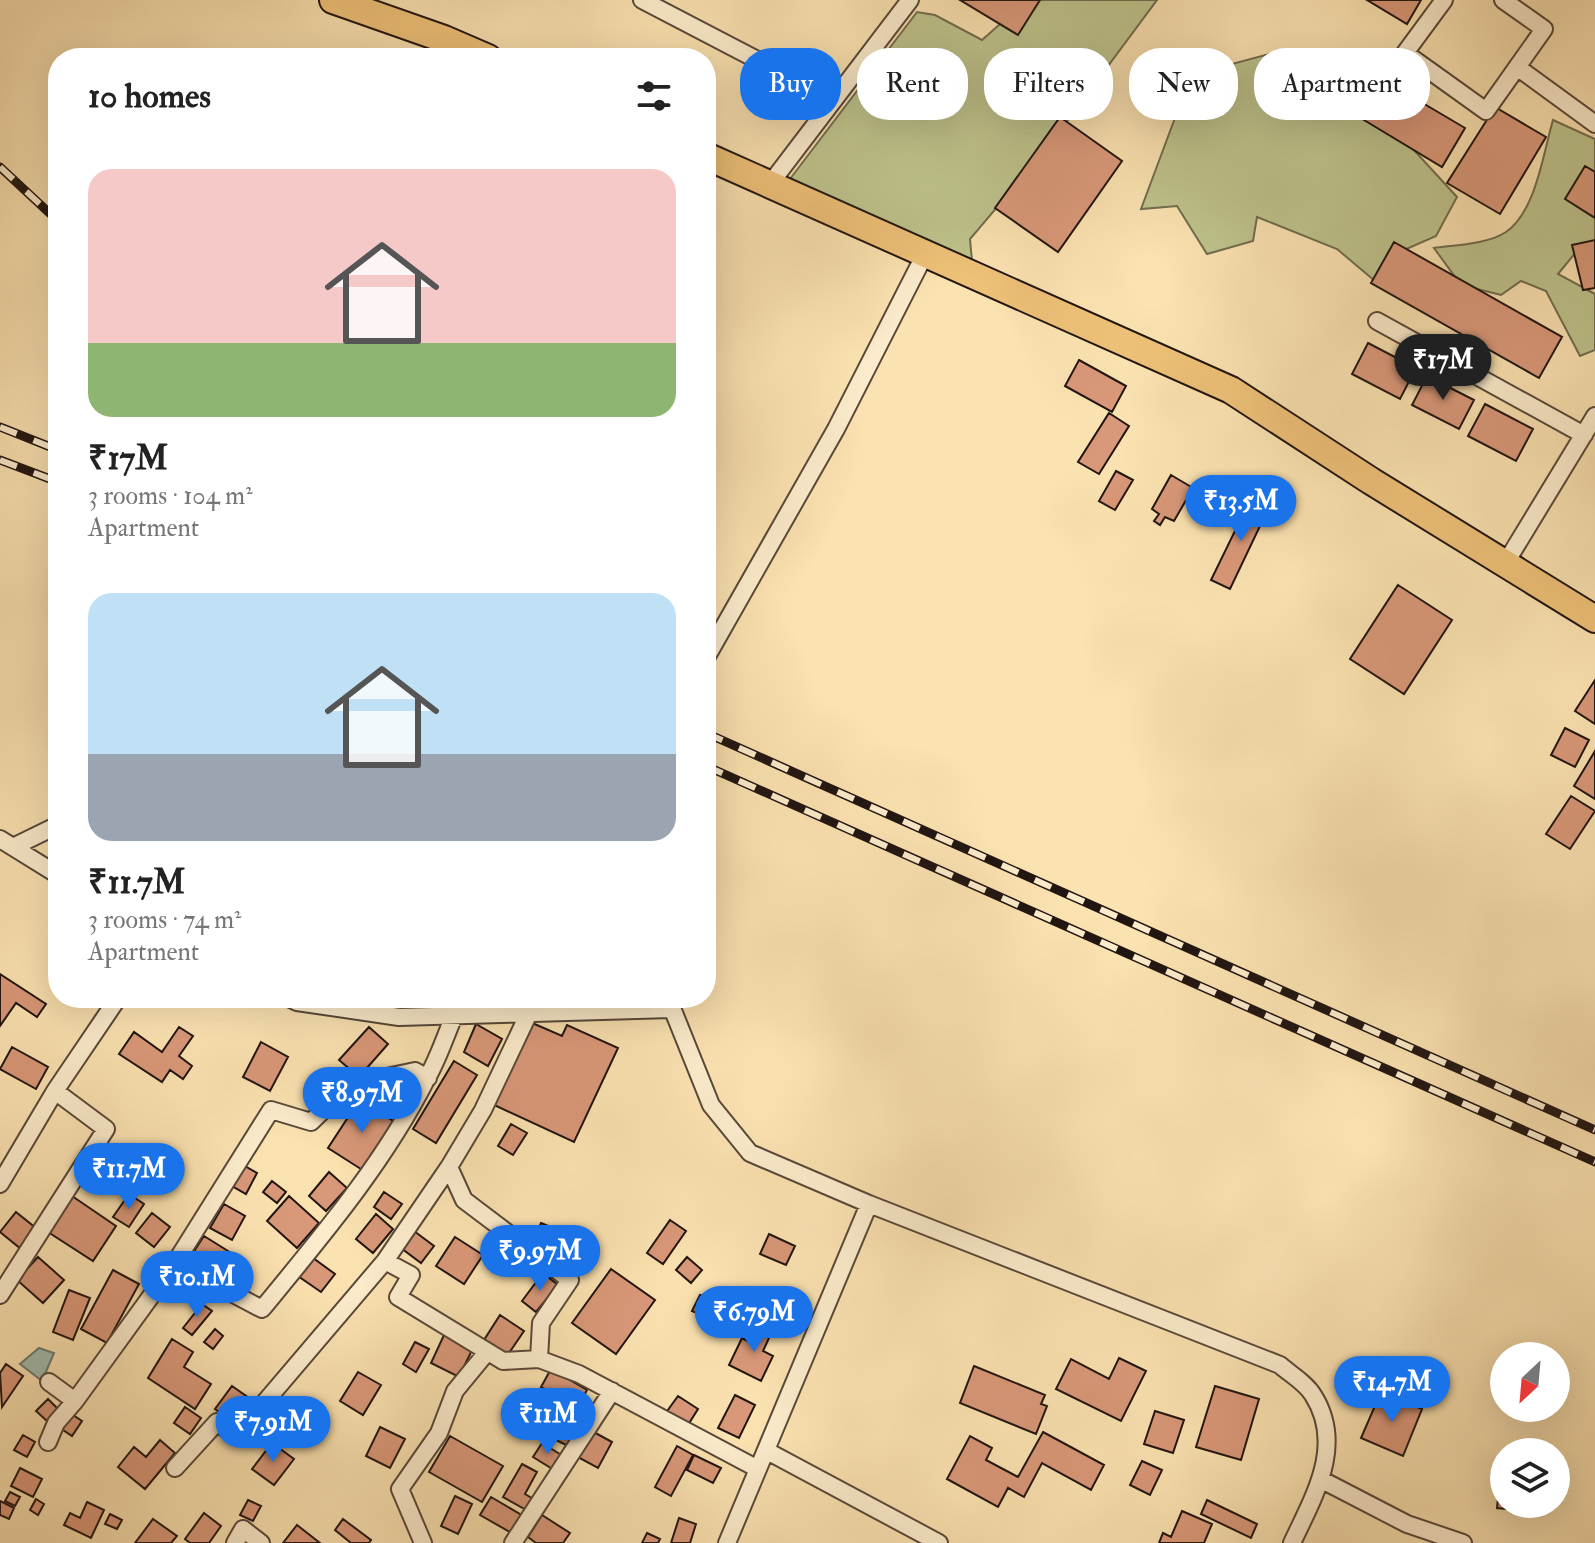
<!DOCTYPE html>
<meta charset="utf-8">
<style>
body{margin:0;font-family:"IM FELL Double Pica",serif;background:#f6f6f6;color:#222;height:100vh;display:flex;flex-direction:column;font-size:30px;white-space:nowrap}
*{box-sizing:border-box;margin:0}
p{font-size:26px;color:#767676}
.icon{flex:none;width:44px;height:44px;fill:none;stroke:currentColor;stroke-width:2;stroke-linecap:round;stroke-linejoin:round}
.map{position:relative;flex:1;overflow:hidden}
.panel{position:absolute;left:48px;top:48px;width:668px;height:960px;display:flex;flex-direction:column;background:#fff;border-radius:32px;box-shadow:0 8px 32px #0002}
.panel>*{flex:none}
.guide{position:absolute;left:740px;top:48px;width:734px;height:72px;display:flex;gap:16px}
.needle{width:52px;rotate:206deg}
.buttons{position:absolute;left:1490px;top:1342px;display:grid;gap:16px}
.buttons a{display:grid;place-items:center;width:80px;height:80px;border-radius:50%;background:#fff;box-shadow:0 8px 32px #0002;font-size:40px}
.price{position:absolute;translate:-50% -68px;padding:0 18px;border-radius:28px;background:#1a73e8;color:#fff;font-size:26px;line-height:52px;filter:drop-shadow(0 2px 4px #0008)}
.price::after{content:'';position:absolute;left:50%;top:48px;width:24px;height:18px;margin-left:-12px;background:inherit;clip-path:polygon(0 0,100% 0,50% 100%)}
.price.current{background:#222;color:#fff}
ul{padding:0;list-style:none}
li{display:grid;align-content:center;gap:16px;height:424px;padding:0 40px}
li span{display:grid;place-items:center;height:248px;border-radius:24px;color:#555}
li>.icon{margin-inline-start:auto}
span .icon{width:144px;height:144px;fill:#fffc;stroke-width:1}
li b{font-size:34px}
h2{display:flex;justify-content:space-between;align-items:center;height:96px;padding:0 40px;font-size:34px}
.pill{padding:0 28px;border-radius:32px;background:#fff;box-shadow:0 8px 32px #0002;font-size:28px;line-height:72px}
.pill.current{background:#1a73e8;color:#fff}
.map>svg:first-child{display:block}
.green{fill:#bec38c;stroke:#706c4e;stroke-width:2}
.water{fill:#9fbdad;stroke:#6d7a6f;stroke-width:2}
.building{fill:#d99879;stroke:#211511;stroke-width:2}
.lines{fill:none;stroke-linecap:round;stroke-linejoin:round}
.street-casing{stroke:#584839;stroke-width:20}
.primary-casing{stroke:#211511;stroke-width:30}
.street{stroke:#fceccc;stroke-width:16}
.primary{stroke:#eec178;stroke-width:26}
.rail-casing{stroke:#211511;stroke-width:9}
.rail{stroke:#fceccc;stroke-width:6;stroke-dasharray:18;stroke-linecap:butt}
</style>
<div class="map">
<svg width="1595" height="1543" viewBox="0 0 1595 1543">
<rect width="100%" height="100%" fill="#fbe2b1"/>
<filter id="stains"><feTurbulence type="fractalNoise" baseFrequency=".0025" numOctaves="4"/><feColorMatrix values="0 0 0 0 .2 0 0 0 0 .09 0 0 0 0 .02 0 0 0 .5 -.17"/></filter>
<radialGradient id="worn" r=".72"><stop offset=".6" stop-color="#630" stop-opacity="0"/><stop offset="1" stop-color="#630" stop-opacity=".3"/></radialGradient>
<!-- green -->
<path class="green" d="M1027,0H1157L1048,147L970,239L972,261L790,179L917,12L935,15L982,40Z
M1277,52L1324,88L1413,149L1457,197L1436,236L1404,250L1382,287L1337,249L1257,217L1253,241L1207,254L1177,206L1141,209L1191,75Z
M1553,120L1595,139V245L1576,252L1558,274L1595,294V350L1580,356L1546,291L1521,281L1501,295L1461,285L1434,248C1456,245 1488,244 1506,232C1536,211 1543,154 1553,120Z"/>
<!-- water -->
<path class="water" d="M39,1348L54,1353L42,1381L20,1364Z"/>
<!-- building -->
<path class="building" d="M960,0H1040L1018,35Z
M1367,0H1421L1407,24Z
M1382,79L1465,128L1442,167L1359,117Z
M1495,107L1546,137L1500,214L1447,183Z
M1060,117L1122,161L1058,252L995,208Z
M1585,166L1595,172V218L1565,199Z
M1595,240V288L1583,290L1572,245Z
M1394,242L1562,337L1539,378L1371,283Z
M1368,343L1416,368L1400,399L1352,374Z
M1079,360L1126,386L1112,412L1065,386Z
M1427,376L1474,400L1459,429L1412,405Z
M1485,404L1533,429L1516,461L1468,436Z
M1109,413L1129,426L1099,474L1078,462Z
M1116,471L1133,480L1115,510L1099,501Z
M1171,475L1193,488L1174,521L1165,517L1160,525L1154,521L1159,514L1152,509Z
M1252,496L1270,505L1230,589L1211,580Z
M1398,585L1452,620L1404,694L1350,659Z
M1595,680V724L1575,711Z
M1565,728L1589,740L1575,767L1551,755Z
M1595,751V799L1574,786Z
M1571,796L1595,811L1570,849L1546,834Z
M0,974L46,1004L37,1017L16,1003L0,1026Z
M530,1022L562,1036L567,1025L618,1048L574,1142L492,1104Z
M476,1024L502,1039L488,1066L464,1052Z
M179,1027L193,1036L179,1056L192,1066L183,1079L170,1070L162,1082L119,1054L134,1032L162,1052Z
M369,1027L388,1044L359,1077L339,1060Z
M261,1042L288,1057L270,1091L243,1077Z
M12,1047L48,1067L36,1089L0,1069Z
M454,1061L477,1075L436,1143L413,1129Z
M360,1099L396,1123L364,1171L328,1148Z
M511,1124L527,1133L513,1155L498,1146Z
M243,1165L257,1173L246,1194L232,1186Z
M329,1172L347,1188L326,1211L309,1196Z
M272,1181L286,1192L277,1203L263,1192Z
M384,1192L402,1204L391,1219L374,1207Z
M129,1194L144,1204L129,1227L113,1217Z
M72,1196L116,1226L93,1261L48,1232Z
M289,1196L319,1223L297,1248L267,1221Z
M224,1204L245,1216L232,1240L210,1228Z
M16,1212L37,1229L21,1249L0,1232Z
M152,1213L170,1227L154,1247L136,1233Z
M376,1214L393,1229L373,1253L356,1239Z
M670,1220L686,1231L663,1264L647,1253Z
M541,1223L558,1230L551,1245L535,1238Z
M414,1231L434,1246L421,1263L401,1248Z
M769,1234L795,1246L786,1265L760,1254Z
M204,1236L236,1256L220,1283L187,1262Z
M455,1237L483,1255L464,1284L436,1266Z
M570,1237L592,1260L574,1277L552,1254Z
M309,1255L335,1274L321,1292L295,1274Z
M38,1257L64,1280L43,1303L17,1280Z
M687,1257L702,1270L691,1283L676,1270Z
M611,1269L655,1300L616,1354L572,1323Z
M113,1270L139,1284L107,1343L81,1329Z
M543,1273L558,1285L536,1312L522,1301Z
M69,1290L90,1298L73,1340L53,1332Z
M700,1295L727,1307L719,1323L692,1311Z
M202,1304L212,1311L192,1335L183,1328Z
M500,1315L524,1331L507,1356L484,1340Z
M765,1320L775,1325L763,1351L773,1356L761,1381L729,1365L742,1338L753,1344Z
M215,1329L223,1336L213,1349L204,1342Z
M444,1335L473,1348L459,1377L431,1363Z
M172,1339L193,1352L184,1367L211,1384L195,1409L148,1378Z
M415,1342L429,1349L416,1372L403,1364Z
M1119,1358L1146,1371L1121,1421L1056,1389L1071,1359L1109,1379Z
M6,1364L23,1376L2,1407L0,1373Z
M974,1366L1045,1395L1041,1404L1047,1406L1036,1434L960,1403Z
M551,1369L587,1390L578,1407L541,1387Z
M358,1372L381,1385L363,1415L340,1401Z
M232,1386L249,1398L232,1421L215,1409Z
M1215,1386L1259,1399L1241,1460L1196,1447Z
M1381,1392L1422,1409L1403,1456L1361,1438Z
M735,1395L755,1405L739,1438L718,1428Z
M678,1396L698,1409L686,1428L665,1414Z
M48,1399L60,1411L48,1422L36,1411Z
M185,1407L201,1418L190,1434L174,1423Z
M572,1410L588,1418L572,1448L556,1440Z
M1155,1411L1184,1420L1173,1453L1144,1444Z
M70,1413L82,1421L72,1436L60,1428Z
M380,1427L405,1439L390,1468L366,1456Z
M590,1430L612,1442L598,1468L576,1456Z
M1043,1432L1104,1465L1091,1490L1042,1463L1024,1497L1008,1488L998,1507L947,1479L970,1436L992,1448L986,1460L1018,1477Z
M23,1435L35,1442L27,1457L14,1450Z
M450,1436L503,1466L482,1502L429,1472Z
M160,1440L175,1453L145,1489L118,1467L134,1447L146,1457Z
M272,1443L294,1459L274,1485L252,1469Z
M542,1443L563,1456L554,1470L533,1457Z
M677,1446L693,1455L671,1496L655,1487Z
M1502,1454L1504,1504H1525V1511L1497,1508Z
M694,1455L721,1468L713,1483L687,1470Z
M1142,1461L1162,1470L1150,1495L1130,1485Z
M522,1464L537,1472L525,1494L535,1500L528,1511L503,1497Z
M20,1468L42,1479L33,1497L11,1486Z
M10,1492L20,1497L15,1506L5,1501Z
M455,1496L472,1504L458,1534L441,1526Z
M491,1497L525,1517L515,1535L480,1515Z
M36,1499L44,1504L38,1515L30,1510Z
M248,1500L261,1506L253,1521L240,1515Z
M1207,1500L1257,1524L1251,1538L1201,1514Z
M0,1501L14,1508L9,1519L0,1515Z
M87,1502L104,1510L91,1538L64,1525L70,1513L80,1518Z
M1182,1511L1212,1524L1204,1543H1159L1163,1533L1171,1537Z
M204,1513L221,1526L209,1543H190L185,1539Z
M110,1514L122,1520L117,1529L105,1524Z
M542,1515L570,1533L563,1543H536L528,1537Z
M679,1518L696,1524L690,1543H671Z
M153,1519L177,1536L171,1543H135Z
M343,1519L371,1540L369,1543H351L335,1530Z
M297,1525L320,1543H283Z
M647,1533L660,1539L658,1543H642Z"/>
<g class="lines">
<defs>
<path id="street" d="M642,0L834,100
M1444,0L1405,53L1486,111L1544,29L1503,0
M1517,67L1595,124
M770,184L910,0
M1377,321L1584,435
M1505,564L1595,416
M706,658L836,429L925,254
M0,839L58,875
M13,847L58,825
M289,998L297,1002L399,1017L671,1009
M668,998L711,1105L750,1153L869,1204L1280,1365C1290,1374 1306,1383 1313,1395C1345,1445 1314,1496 1292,1543
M449,1167L483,1110L528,1015
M0,1184L55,1091L118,998
M385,1261L411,1275L398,1297L503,1361L539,1359L579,1374L758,1469
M175,1263L262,1309C322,1236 384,1163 427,1078C438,1059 445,1037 454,1016
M0,1295L106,1129L55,1091
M49,1382L75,1401
M48,1442L56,1423L75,1401L175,1263L271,1110L311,1122L349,1085L415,1071L428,1078
M767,1451L939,1543
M175,1468L217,1422L236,1436L385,1261L449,1167L464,1200L570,1280L541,1323L539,1359
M1322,1480L1407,1524L1463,1543
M235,1543L243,1529L261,1543
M423,1543L400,1489L439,1433L455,1391L483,1357
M513,1543L612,1391
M727,1543L869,1204"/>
<path id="primary" d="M333,0L444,39L488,58
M706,156L1231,390L1371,481L1595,619"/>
</defs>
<!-- street casing -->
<use href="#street" class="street-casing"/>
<!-- primary casing -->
<use href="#primary" class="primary-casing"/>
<!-- street -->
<use href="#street" class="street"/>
<!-- primary -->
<use href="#primary" class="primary"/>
<defs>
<path id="rail" d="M0,167L58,221
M0,427L58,450
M0,460L58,482
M706,733L1595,1130
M706,766L1595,1162"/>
</defs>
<!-- rail casing -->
<use href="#rail" class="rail-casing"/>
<!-- rail -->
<use href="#rail" class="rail"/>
</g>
<rect width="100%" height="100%" filter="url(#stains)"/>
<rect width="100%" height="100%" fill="url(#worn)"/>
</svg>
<div class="buttons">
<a><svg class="needle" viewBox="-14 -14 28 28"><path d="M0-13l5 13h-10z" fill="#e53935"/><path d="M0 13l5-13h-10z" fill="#767676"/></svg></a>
<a><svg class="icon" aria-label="layers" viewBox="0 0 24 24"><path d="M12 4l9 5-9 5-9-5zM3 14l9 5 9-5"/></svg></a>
</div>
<b class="price current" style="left:1443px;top:402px">₹17M</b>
<b class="price" style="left:1241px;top:543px">₹13.5M</b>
<b class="price" style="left:362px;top:1135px">₹8.97M</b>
<b class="price" style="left:129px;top:1211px">₹11.7M</b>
<b class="price" style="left:540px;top:1293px">₹9.97M</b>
<b class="price" style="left:197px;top:1319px">₹10.1M</b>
<b class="price" style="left:754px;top:1354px">₹6.79M</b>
<b class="price" style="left:1392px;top:1424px">₹14.7M</b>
<b class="price" style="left:548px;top:1456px">₹11M</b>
<b class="price" style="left:273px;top:1464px">₹7.91M</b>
<div class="guide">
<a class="pill current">Buy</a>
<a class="pill">Rent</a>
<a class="pill">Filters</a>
<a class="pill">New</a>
<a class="pill">Apartment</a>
</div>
<section class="panel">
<h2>10 homes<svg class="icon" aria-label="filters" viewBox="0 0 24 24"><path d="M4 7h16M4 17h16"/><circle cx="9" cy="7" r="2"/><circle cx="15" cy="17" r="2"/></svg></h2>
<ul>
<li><span style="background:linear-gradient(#f6c9c9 70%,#8fb573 0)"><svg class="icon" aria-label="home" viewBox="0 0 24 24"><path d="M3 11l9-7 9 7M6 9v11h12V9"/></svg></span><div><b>₹17M</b><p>3 rooms · 104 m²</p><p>Apartment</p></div></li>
<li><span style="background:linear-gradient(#bfe0f5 65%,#9aa5b1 0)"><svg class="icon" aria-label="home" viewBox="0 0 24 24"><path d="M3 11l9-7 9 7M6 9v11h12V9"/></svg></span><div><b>₹11.7M</b><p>3 rooms · 74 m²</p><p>Apartment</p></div></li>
</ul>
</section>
</div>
